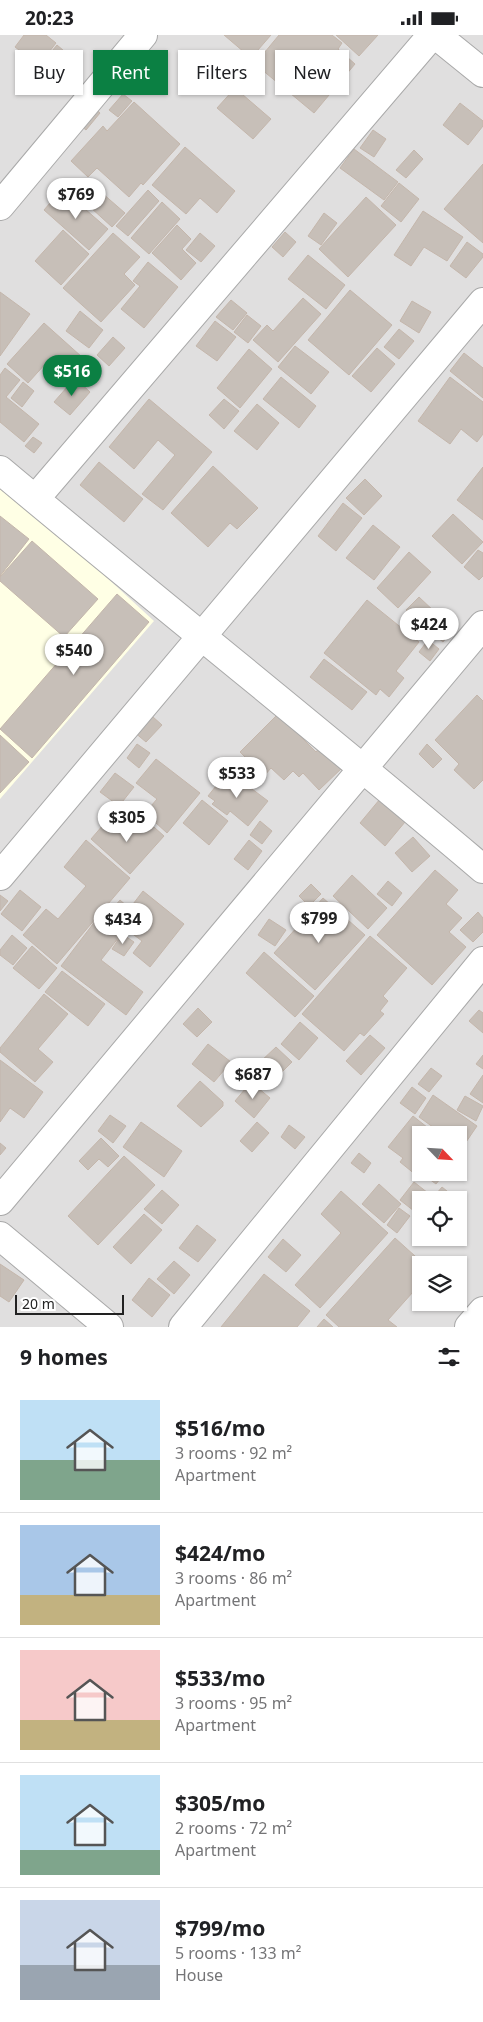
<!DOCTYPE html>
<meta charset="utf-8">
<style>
body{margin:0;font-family:"Noto Sans",sans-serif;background:#f6f6f6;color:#202124;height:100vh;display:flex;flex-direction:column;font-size:19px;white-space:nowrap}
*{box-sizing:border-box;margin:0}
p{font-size:16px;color:#757577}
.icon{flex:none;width:28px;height:28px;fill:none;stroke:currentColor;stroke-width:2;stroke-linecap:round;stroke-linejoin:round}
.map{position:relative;height:1292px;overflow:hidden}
.sheet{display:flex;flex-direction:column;background:#fff;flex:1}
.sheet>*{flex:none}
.top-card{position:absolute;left:15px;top:15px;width:454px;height:45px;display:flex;gap:10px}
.needle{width:32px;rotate:115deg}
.tools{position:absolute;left:412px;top:1091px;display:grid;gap:10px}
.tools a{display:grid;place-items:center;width:55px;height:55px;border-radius:0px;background:#fff;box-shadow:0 1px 4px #0004;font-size:25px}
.scale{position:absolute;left:15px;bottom:12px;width:109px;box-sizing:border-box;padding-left:5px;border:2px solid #222;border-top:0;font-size:14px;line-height:18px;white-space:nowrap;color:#222;-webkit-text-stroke:4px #fff;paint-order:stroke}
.price{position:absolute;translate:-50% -42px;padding:0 11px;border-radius:18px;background:#fff;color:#222;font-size:16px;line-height:32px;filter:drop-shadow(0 1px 2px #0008)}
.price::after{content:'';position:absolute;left:50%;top:30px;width:15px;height:11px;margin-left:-8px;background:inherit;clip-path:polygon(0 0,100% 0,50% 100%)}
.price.selected{background:#0b8043;color:#fff}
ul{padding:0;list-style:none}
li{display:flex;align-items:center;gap:15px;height:125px;padding:0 20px}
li+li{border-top:1px solid #e0e0e0}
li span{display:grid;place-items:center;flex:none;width:140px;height:100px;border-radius:0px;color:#555}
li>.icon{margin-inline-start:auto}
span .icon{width:60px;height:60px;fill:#fffc;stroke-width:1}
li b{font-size:21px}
h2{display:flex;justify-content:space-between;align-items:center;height:60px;padding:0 20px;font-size:21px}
.pill{padding:0 18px;border-radius:0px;background:#fff;box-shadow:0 1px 4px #0004;font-size:18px;line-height:45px}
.pill.selected{background:#0b8043;color:#fff}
.status{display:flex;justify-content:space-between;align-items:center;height:35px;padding:0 25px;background:#fff;direction:ltr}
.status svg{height:14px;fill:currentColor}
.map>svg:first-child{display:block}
.residential{fill:#e0dfdf;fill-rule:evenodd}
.education{fill:#ffffe5}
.building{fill:#c7bfb8;stroke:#c4b6ab}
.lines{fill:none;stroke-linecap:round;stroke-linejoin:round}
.minor-casing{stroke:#a9a9a9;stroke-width:30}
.minor{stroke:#fff;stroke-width:28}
</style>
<div class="status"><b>20:23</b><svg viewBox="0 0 49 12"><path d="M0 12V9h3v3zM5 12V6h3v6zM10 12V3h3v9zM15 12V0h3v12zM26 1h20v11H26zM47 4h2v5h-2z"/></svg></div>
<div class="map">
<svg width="483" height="1292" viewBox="0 0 483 1292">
<rect width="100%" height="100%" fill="#f2efe9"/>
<!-- residential -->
<path class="residential" d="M0,0H483V1292H0ZM421,1100H459V1138H421ZM421,1165H459V1202H421ZM421,1230H459V1268H421Z"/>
<!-- education -->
<path class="education" d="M0,444L154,586L0,764Z"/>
<!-- building -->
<path class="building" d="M24,0H46L56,8L39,30L15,12Z
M224,0H271L251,23Z
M279,0H332L342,8L338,14L355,29L314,78L255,29Z
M336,0H378L359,21Z
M57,10L70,21L59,33L47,22Z
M235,53L271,84L253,104L217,73Z
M123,59L132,66L118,82L109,75Z
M134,67L180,109L143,150L141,148L129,162L97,133L88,142L71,126L103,91L107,96Z
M460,68L483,86V91L468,110L443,90Z
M90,69L100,78L86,95L75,86Z
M373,95L386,104L374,122L360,113Z
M185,112L235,156L217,178L200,163L186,179L152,150Z
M354,114L398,147L384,165L340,133Z
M414,115L423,124L406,143L396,135Z
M483,129V208L444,174Z
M399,148L419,164L401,187L381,171Z
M62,154L108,194L89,215L44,175Z
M148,155L159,166L128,201L116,191Z
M102,158L125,178L112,192L90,172Z
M366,162L396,190L348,242L319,214Z
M162,167L180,184L149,219L131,203Z
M423,176L463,202L447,226L424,212L411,231L394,220Z
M324,178L337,188L321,210L308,201Z
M177,190L191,204L182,214L196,228L181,245L152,218Z
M63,195L89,219L61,250L35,226Z
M285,197L296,207L283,222L272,212Z
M113,198L140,222L124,239L135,250L101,287L63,253Z
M200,198L215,211L201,227L186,215Z
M467,207L483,219V222L466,243L450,231Z
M308,220L345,250L326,274L288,244Z
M148,227L178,252L144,293L121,274L140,251L133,246Z
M350,255L392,290L349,340L308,305Z
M0,257L30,279L0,321Z
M303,263L321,279L278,327L253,305L267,290L273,296Z
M231,265L247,278L233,295L216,282Z
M412,266L431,277L419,298L400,286Z
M80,276L103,295L89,313L66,296Z
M247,280L261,291L248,308L234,297Z
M215,286L236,302L217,326L196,311Z
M44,288L82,322L64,342L47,327L28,348L7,329Z
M399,294L414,306L399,324L384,312Z
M113,302L125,313L109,331L97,320Z
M295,311L329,337L311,359L278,332Z
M377,313L395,329L371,357L352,341Z
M249,314L272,334L240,373L217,353Z
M464,318L483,333V363L450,336Z
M5,333L20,345L6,362L39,389L24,407L0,387V340Z
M90,334L98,340L89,351L81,345Z
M281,342L316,371L299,393L263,364Z
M450,342L483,367V399L477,407L461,394L450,409L418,386Z
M75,343L90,357L70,380L54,367Z
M23,347L34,356L22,372L11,363Z
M149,364L212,417L163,475L142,459L175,420L158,405L134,434L109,412Z
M224,364L239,376L224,394L209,380Z
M257,369L279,388L257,415L234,396Z
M33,402L42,408L34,418L25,411Z
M99,427L143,464L124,487L80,450Z
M213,431L258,473L237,494L230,488L208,512L171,478Z
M483,432V485L457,465Z
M365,444L382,461L364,480L346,463Z
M343,468L362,483L336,516L318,501Z
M453,479L483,507L462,529L432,501Z
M0,481L29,504L0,541Z
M373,490L400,512L374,545L346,523Z
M32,506L98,564L64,602L0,546V542Z
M478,515L483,518V541L479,545L464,532Z
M409,517L431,537L398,573L377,553Z
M117,559L149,587L32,723L0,694Z
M419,562L437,579L424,592L406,575Z
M367,565L419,607L396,636L404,643L389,662L380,654L376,660L324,618Z
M441,584L454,593L443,607L431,597Z
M428,605L439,614L430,626L419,617Z
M324,624L367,657L352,675L310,642Z
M477,660L483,666V745L474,754L454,735L459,729L435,705Z
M143,673L162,690L146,707L127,691Z
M278,679L316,717L321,711L343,732L319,755L303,738L299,742L293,736L284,745L271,733L264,741L240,717Z
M0,700L29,727L0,758Z
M137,709L150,718L139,733L127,723Z
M427,709L442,724L433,733L419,719Z
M156,724L200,758L167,798L145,778L157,764L136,748Z
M228,736L268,766L248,791L230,776L227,780L212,769L215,766L208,761Z
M115,738L134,752L119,771L100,757Z
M380,764L405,787L385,811L360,788Z
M202,765L228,786L209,810L183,788Z
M110,782L131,800L145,784L164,801L130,839L91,804Z
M260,786L272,796L262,809L250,800Z
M413,802L430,821L412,837L395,818Z
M86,805L130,843L57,929L23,900L46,874L58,884L86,851L64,832Z
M249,805L262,816L248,835L234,824Z
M435,835L458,855L446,869L462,883L449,897L466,912L432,950L377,900Z
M352,840L387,873L368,894L333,861Z
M388,846L402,858L392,871L377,859Z
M311,849L321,859L309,871L299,861Z
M20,855L41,872L22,896L1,879Z
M143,856L184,889L150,932L133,918L142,906L130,897L141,882L130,873Z
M0,860L8,866L0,876Z
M323,863L365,900L315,955L274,918Z
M120,865L135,878L118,898L103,885Z
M478,877L483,883V897L473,907L460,895Z
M269,884L286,895L275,911L258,900Z
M96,885L119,902L101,925L143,957L126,980L61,931Z
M122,899L134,907L124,921L112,914Z
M12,900L27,913L13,930L0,920V915Z
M370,901L407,933L383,961L388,966L380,976L384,979L364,1001L360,998L344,1016L302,979Z
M32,911L57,933L39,954L13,933Z
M264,917L314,961L295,982L246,938Z
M62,936L105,969L88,991L45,957Z
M44,959L68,979L38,1014L53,1027L35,1047L0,1017V1013Z
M198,973L212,987L197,1002L183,989Z
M479,975L483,978V998L469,986Z
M300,987L318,1003L299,1025L281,1009Z
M370,1000L385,1013L361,1040L346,1026Z
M208,1009L231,1027L214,1047L192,1029Z
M276,1012L292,1027L275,1044L259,1028Z
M483,1020V1034L476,1029Z
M0,1025L43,1057L24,1083L10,1073L0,1087Z
M431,1033L442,1041L429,1057L418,1049Z
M483,1040V1068L470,1059Z
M200,1046L223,1067V1071L201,1092L177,1071Z
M251,1047L270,1063L254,1083L235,1066Z
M412,1052L426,1063L415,1079L400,1068Z
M433,1060L477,1091L462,1113L459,1110V1100H444L419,1082Z
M465,1061L483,1071L476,1086L457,1075Z
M110,1080L126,1091L113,1108L98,1096Z
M413,1081L437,1100H421V1137L419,1136L416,1140L400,1127L403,1123L388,1112Z
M141,1087L182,1116L164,1142L123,1112Z
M257,1087L269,1098L252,1117L240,1106Z
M289,1090L305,1102L295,1114L281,1102Z
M101,1103L119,1121L108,1132L99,1124L88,1135L79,1126Z
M0,1108L6,1113L0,1120Z
M359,1118L371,1128L364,1138L351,1128Z
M124,1121L155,1150L98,1210L68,1181Z
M421,1138H445L436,1149Z
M414,1147L428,1158L414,1176L400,1165Z
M379,1149L401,1169L384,1188L362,1169Z
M442,1152L458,1165H431Z
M162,1155L179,1170L162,1189L144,1174Z
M341,1156L388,1198L320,1273L295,1250L341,1198L321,1179Z
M399,1173L410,1181L397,1198L387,1190Z
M144,1179L162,1195L131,1229L113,1212Z
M197,1190L216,1205L198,1227L179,1213Z
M395,1203L425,1230H421V1248L388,1285L397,1292H339L326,1280Z
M283,1204L301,1220L286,1237L268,1222Z
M174,1226L190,1240L174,1259L157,1244Z
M0,1229L24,1245L9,1267L0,1261Z
M264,1239L310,1276L297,1292H221Z
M149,1243L170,1260L152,1282L132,1265Z
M324,1284L333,1292H317Z"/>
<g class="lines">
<defs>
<path id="minor" d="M436,0L483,38
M0,171L143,0
M0,435C160,569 324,699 483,834
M35,464L432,0
M0,841L483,267
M0,1166L483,590
M0,1201L109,1292
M183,1292L483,926
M469,1292L483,1276"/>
</defs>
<!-- minor casing -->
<use href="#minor" class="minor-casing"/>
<!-- minor -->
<use href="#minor" class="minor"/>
</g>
</svg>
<div class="tools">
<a><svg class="needle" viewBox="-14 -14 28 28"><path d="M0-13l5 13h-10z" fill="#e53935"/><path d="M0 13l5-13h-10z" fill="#757577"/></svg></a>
<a><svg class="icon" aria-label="locate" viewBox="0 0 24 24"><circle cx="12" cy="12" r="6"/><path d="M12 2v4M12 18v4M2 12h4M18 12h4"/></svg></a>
<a><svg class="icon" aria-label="layers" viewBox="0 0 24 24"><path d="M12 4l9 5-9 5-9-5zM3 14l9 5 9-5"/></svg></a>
</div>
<div class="scale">20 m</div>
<b class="price" style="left:76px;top:185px">$769</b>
<b class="price selected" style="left:72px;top:362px">$516</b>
<b class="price" style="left:429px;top:615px">$424</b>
<b class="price" style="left:74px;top:641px">$540</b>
<b class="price" style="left:237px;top:764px">$533</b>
<b class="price" style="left:127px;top:808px">$305</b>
<b class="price" style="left:319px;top:909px">$799</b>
<b class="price" style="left:123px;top:910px">$434</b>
<b class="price" style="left:253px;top:1065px">$687</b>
<div class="top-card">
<a class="pill">Buy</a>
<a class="pill selected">Rent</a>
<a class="pill">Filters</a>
<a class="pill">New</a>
</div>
</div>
<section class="sheet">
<h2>9 homes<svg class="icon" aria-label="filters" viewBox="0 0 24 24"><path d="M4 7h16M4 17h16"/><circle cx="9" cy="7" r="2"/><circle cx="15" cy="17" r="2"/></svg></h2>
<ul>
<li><span style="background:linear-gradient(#bfe0f5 60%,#7fa58c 0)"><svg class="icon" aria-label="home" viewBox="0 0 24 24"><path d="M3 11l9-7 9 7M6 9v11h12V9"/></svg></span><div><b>$516/mo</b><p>3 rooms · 92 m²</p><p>Apartment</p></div></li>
<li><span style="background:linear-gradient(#a9c7e8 70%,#c2b280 0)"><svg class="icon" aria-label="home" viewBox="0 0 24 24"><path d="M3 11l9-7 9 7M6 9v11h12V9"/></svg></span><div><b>$424/mo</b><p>3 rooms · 86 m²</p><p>Apartment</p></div></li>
<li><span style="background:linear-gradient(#f6c9c9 70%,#c2b280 0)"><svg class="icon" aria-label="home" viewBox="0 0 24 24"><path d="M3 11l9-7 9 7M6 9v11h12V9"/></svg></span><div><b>$533/mo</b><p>3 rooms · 95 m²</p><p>Apartment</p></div></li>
<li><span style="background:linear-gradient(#bfe0f5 75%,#7fa58c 0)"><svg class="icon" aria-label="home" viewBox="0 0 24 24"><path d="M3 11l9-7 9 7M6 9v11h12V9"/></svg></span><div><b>$305/mo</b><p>2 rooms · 72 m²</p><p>Apartment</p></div></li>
<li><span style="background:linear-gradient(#c9d6e8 65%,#9aa5b1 0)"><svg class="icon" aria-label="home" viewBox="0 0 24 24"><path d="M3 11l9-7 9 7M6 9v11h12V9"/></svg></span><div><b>$799/mo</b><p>5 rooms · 133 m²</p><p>House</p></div></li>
</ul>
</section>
